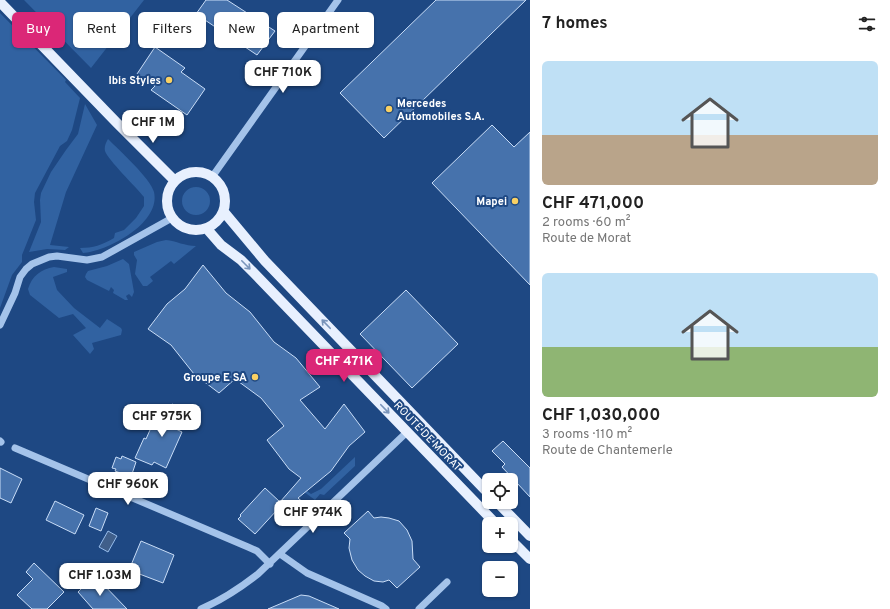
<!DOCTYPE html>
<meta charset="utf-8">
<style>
body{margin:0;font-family:Overpass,sans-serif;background:#f6f6f6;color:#222;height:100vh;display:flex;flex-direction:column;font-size:15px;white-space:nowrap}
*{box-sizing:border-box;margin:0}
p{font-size:13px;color:#767676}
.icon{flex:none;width:22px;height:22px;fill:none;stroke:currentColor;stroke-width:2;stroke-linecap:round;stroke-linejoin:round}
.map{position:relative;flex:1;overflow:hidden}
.drawer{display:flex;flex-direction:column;background:#fff;width:360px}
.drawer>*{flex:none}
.top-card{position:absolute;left:12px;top:12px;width:380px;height:36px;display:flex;gap:8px}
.controls{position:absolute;left:482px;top:473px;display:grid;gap:8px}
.controls a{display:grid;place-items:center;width:36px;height:36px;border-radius:6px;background:#fff;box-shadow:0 1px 3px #0004;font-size:20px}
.price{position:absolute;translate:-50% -34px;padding:0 9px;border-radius:8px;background:#fff;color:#222;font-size:13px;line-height:26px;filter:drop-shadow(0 1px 2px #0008)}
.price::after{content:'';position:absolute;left:50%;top:24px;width:12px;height:9px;margin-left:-6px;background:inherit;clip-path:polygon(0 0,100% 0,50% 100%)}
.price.active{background:#db2777;color:#fff}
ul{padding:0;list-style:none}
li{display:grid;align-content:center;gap:8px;height:212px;padding:0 12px}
li span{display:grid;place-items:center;height:124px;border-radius:6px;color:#555}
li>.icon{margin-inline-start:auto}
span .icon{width:72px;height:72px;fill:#fffc;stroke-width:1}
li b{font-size:17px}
h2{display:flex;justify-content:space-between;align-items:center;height:48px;padding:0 12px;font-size:17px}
.pill{padding:0 14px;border-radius:6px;background:#fff;box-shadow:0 1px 3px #0004;font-size:14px;line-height:36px}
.pill.active{background:#db2777;color:#fff}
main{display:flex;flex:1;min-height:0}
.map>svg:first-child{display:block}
.green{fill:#3162a1}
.water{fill:#405f8a;stroke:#97bdec}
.building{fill:#4672ac;stroke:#c9ddf7}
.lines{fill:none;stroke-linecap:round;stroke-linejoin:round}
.minor{stroke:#a4c3ea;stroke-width:7}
.major{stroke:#e8f0fe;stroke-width:10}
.oneway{stroke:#7994ba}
.poi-dot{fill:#f9d063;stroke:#1e4883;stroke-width:1.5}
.labels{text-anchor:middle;stroke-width:4;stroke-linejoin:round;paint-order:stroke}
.poi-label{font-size:11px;font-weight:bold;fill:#fff;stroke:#1e4883;text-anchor:end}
.street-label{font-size:11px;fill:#fff;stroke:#1e4883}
</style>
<main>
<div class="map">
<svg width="530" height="609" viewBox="0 0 530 609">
<rect width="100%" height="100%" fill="#1e4883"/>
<!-- green -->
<path class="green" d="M24,0H144L91,68Z
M0,13L66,80L65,82L80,98L72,130L67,141L60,146L35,193L34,202L36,220L22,255V262L12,275L0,308Z
M85,104L97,125L66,192L50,245L69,247L65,250L47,249L29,252L41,222L40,200L41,193L51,172L66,150L78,134Z
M108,139C119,150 151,179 154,192C161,223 108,251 83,253L80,248C93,248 102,245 114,238L115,233L124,230L136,218L144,206V197C136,187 108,160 105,151C104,146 106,143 108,139Z
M182 201a14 14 0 1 1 28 0a14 14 0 1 1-28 0Z
M166,240C176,241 185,246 196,246L174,264L171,261L150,277L153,281L147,286H143L135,274L137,260L134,255V252L157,242Z
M123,259L129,264L134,292L132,297L129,294L126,296L128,300H125L113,293L114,290L111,287L109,291L87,280L85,277L86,274L88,271L107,266Z
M54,267L67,269V272L53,277L57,290L74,308L100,328L107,319L121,328L122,330L121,335L92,343L94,349L90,354L73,335L86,328L73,314L59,318L30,295L28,289C32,276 41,269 54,267Z
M355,457V466L324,495L320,494L315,500L296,486L298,484L311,494L321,489Z"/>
<!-- water -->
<path class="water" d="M108,531L117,536L108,552L99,547Z"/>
<!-- building -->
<path class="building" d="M206,0H227L275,31L257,55L196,14Z
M436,0H526L384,138L340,93Z
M155,47L185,68L181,72L205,89L187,115L151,90L155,86L137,74Z
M492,125L514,147L530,132V285L432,183Z
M203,265L226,293L250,312L274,342L296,358L320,387L300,400L325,429L344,404L365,432L349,446L331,471L298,498L306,505L295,517L285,508L280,513L277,510L255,534L238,519L241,516L240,515L265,488L280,502L301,478L289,469L267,440L284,426L261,398L235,379L219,393L194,374L171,345L148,329L167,304L185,289Z
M406,290L458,344L412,388L360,334Z
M172,404L185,410L176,429L182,432L166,468L154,462L152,465L135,458L144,438L146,439L158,412L167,415Z
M503,441L530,468V497L502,467L505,464L492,451Z
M122,456L136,462L131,477L115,471L116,469L112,468L116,457L121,459Z
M0,468L22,479L11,503L0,498Z
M55,501L84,515L75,534L46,520Z
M96,508L108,513L101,531L89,526Z
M368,511L374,518L381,517L389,518L399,521L407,530L412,541L413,559L420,567L397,588L389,580L383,582L374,581L365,576L358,570L352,560L349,548L350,539L344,533Z
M141,541L174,555L163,583L129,570Z
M34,563L64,592L47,609H32L17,595L33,579L26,572Z
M92,578L97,584L100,581L127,609H93L78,592Z
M301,595L309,596L339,609H268Z"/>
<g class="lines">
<!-- minor -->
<path class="minor" d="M212,177L338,0
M0,325L15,293L20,277L26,269L32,264L49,257L57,256L87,260L102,257L172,218
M0,441L1,442
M15,448L248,547L257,551L270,564
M280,554L307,573L382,606L386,609
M201,609C222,600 240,588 258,574L407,432
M419,609L447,582"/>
<!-- major -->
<path class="major" d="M0,2L116,122L175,181
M167 201a29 29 0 1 1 58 0a29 29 0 1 1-58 0Z
M224,212L265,261L489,494
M207,229L221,245L241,260L253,272L496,524
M497,502L530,536
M511,540L530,559"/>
</g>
<!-- one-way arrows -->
<defs><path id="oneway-shaft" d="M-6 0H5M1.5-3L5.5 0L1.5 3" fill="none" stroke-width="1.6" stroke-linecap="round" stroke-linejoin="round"/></defs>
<g class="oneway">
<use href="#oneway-shaft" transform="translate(246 265) rotate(45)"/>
<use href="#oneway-shaft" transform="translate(326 324) rotate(-134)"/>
<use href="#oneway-shaft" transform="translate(385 409) rotate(46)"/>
</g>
<!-- markers -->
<g class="poi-dot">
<circle cx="169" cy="80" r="4"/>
<circle cx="389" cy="109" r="4"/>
<circle cx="515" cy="201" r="4"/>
<circle cx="255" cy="377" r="4"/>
</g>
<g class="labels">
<!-- poi labels -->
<g class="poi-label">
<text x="161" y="84">Ibis Styles</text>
<text x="397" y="107" text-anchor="start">Mercedes<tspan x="397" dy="13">Automobiles S.A.</tspan></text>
<text x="507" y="205">Mapei</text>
<text x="247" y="381">Groupe E SA</text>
</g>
<!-- street labels -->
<g class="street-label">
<text transform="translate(428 436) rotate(46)" y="4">ROUTE DE MORAT</text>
</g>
</g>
</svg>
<div class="controls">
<a><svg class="icon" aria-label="locate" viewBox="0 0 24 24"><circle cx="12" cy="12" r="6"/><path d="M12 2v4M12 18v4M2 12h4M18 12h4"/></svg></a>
<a>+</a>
<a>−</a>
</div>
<b class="price" style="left:283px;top:94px">CHF 710K</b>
<b class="price" style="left:153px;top:144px">CHF 1M</b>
<b class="price active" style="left:344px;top:383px">CHF 471K</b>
<b class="price" style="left:162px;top:438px">CHF 975K</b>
<b class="price" style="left:128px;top:506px">CHF 960K</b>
<b class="price" style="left:313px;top:534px">CHF 974K</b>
<b class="price" style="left:100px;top:597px">CHF 1.03M</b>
<div class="top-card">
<a class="pill active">Buy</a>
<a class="pill">Rent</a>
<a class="pill">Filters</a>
<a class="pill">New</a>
<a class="pill">Apartment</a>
</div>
</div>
<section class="drawer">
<h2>7 homes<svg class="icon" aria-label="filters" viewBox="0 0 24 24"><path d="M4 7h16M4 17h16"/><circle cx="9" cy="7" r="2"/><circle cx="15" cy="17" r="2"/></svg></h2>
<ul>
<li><span style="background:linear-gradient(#bfe0f5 60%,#b9a48a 0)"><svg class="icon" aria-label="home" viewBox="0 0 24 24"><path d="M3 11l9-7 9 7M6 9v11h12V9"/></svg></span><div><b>CHF 471,000</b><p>2 rooms · 60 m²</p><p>Route de Morat</p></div></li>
<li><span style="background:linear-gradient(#bfe0f5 60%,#8fb573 0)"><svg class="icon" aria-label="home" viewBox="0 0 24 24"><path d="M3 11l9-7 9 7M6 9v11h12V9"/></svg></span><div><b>CHF 1,030,000</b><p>3 rooms · 110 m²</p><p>Route de Chantemerle</p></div></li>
</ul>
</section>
</main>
